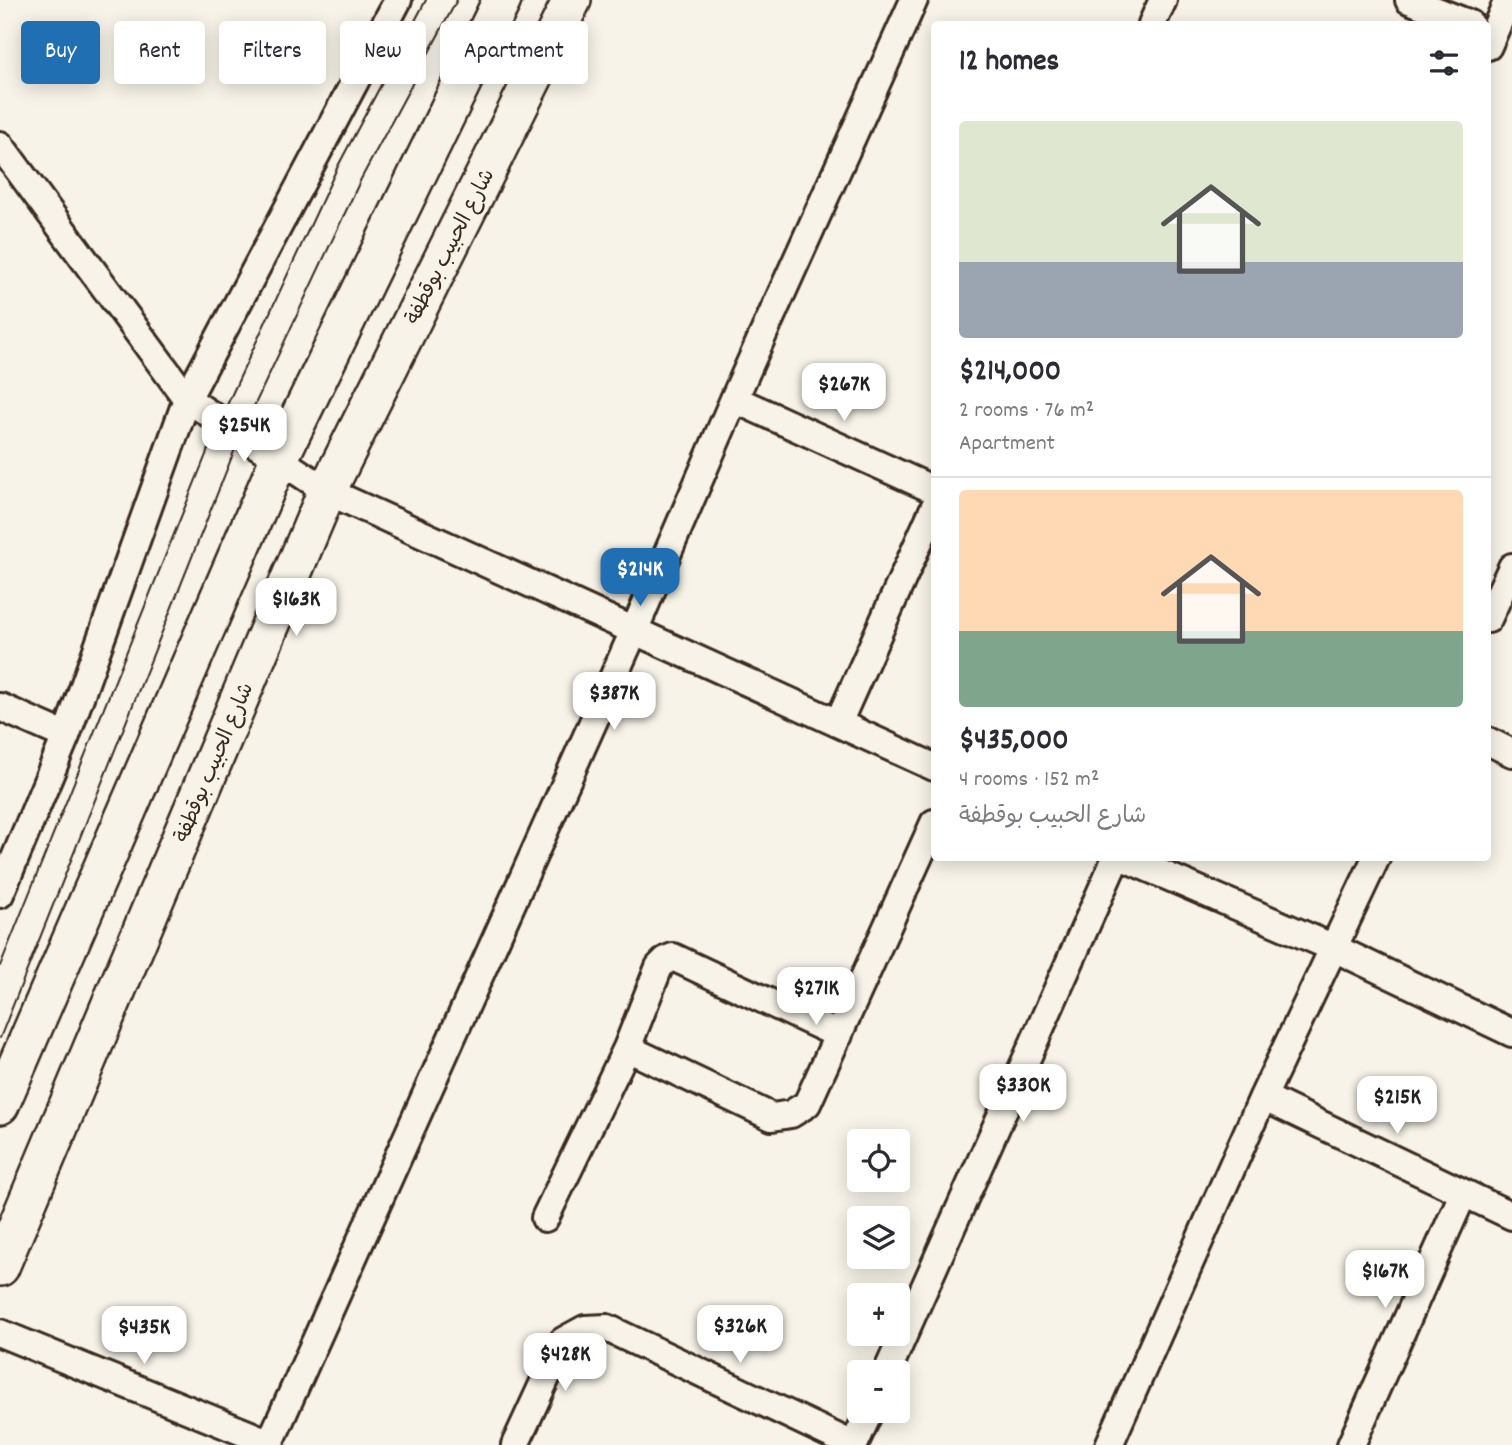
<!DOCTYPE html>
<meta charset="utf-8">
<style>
body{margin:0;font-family:Dekko,"Playpen Sans Arabic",sans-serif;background:#f2f2f3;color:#2b2b33;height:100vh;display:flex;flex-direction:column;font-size:26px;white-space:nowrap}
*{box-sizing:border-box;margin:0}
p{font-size:23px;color:#7c7c81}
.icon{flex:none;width:38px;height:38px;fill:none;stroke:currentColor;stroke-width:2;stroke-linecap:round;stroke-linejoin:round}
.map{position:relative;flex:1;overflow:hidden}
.drawer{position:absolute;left:931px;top:21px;width:560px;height:840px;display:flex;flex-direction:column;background:#fff;border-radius:7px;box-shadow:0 4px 18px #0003}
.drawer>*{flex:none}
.guide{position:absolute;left:21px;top:21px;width:665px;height:63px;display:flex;gap:14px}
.tools{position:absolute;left:847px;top:1129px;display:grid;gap:14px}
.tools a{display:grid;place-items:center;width:63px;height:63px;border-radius:7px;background:#fff;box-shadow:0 4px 18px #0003;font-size:35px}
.price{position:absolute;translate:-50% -60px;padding:0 16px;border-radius:14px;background:#fff;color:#222;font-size:23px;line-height:46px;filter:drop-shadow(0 2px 4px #0008)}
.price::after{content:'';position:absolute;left:50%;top:42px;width:21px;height:16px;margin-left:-10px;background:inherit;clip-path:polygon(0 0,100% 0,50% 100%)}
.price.on{background:#1f6fb2;color:#fff}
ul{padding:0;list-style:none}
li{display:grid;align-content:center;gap:14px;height:371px;padding:0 28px}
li+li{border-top:2px solid #e1e1e2}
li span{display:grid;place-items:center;height:217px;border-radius:7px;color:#555}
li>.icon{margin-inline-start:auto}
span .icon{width:126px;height:126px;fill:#fffc;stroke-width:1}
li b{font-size:30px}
h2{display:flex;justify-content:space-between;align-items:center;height:84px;padding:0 28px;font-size:30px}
.chip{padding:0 24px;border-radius:7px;background:#fff;box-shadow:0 4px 18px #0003;font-size:24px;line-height:63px}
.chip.on{background:#1f6fb2;color:#fff}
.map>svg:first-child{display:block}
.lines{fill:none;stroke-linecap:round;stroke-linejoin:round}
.minor-casing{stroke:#3b2a1e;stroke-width:32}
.secondary-casing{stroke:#3b2a1e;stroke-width:42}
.minor{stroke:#f7f3e8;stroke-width:26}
.secondary{stroke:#f7f3e8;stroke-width:37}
.tram{stroke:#3b2a1e;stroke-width:2}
.labels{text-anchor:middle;stroke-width:6;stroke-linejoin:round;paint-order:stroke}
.street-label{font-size:21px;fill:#3b2a1e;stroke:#f7f3e8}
</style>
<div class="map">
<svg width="1512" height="1445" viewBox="0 0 1512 1445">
<rect width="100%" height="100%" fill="#f7f3e8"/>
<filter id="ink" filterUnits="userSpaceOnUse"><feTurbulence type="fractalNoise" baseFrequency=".0143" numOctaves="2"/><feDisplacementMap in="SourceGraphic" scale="14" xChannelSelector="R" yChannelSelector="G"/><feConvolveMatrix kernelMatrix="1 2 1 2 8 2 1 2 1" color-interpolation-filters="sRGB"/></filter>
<g filter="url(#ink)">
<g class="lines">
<defs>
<path id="minor" d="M1409,0L1470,24
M1152,24L1163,0
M1488,46L1508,0
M0,145L187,399L327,491L934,767
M734,399L934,490
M1488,619L1512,567
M0,707L66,736
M838,723L934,508
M1488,741L1512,753
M1125,858L1334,948L1512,1033
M0,894L66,736L187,399L398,0
M627,1048L772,1117L791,1114L807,1104L934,823
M1263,1097L1512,1216
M545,1218L627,1048L659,967L666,960L673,957L839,1035
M0,1333L270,1443
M887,1372L1116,858
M269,1445L634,631L734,399L914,0
M515,1445L563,1341L585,1329L607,1328L853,1445
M854,1445L870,1410
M1109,1445L1263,1097L1376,858
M1351,1445L1463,1194"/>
<path id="secondary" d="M0,1105L279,459L502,0
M0,1267L327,491L572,0"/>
</defs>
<!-- minor casing -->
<use href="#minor" class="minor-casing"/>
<!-- secondary casing -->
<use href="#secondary" class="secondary-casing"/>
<!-- minor -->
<use href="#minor" class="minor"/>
<!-- secondary -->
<use href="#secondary" class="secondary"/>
<!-- tram -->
<path class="tram" d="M0,966L220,420L338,166L426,0
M0,1038L241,434L361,179L457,0"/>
</g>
</g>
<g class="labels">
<!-- street labels -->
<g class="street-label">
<text transform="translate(449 246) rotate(-63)" y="7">شارع الحبيب بوقطفة</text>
<text transform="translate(213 762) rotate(-67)" y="7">شارع الحبيب بوقطفة</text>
</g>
</g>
</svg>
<div class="tools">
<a><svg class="icon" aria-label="locate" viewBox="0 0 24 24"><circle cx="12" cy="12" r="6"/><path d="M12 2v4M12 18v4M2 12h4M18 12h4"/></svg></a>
<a><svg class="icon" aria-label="layers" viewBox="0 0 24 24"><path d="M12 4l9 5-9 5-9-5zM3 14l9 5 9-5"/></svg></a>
<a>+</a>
<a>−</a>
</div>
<b class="price" style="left:844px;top:423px">$267K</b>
<b class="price" style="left:244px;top:464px">$254K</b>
<b class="price on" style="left:640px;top:608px">$214K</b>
<b class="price" style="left:296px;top:638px">$163K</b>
<b class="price" style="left:614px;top:732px">$387K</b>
<b class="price" style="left:816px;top:1027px">$271K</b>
<b class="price" style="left:1023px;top:1124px">$330K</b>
<b class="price" style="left:1397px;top:1136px">$215K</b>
<b class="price" style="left:1385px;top:1310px">$167K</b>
<b class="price" style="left:740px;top:1365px">$326K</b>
<b class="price" style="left:144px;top:1366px">$435K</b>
<b class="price" style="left:565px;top:1393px">$428K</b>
<div class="guide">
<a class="chip on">Buy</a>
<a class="chip">Rent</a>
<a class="chip">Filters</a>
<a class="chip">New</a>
<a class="chip">Apartment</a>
</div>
<section class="drawer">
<h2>12 homes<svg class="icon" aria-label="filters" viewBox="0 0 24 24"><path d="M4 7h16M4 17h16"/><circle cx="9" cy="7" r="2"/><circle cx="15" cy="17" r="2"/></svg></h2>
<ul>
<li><span style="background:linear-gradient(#dfe7d0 65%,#9aa5b1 0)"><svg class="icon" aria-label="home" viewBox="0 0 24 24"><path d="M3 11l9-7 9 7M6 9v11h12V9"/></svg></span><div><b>$214,000</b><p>2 rooms · 76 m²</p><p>Apartment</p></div></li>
<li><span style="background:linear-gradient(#ffd9b3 65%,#7fa58c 0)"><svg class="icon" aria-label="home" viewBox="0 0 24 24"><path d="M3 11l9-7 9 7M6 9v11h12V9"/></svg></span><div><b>$435,000</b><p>4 rooms · 152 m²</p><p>شارع الحبيب بوقطفة</p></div></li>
</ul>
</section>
</div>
